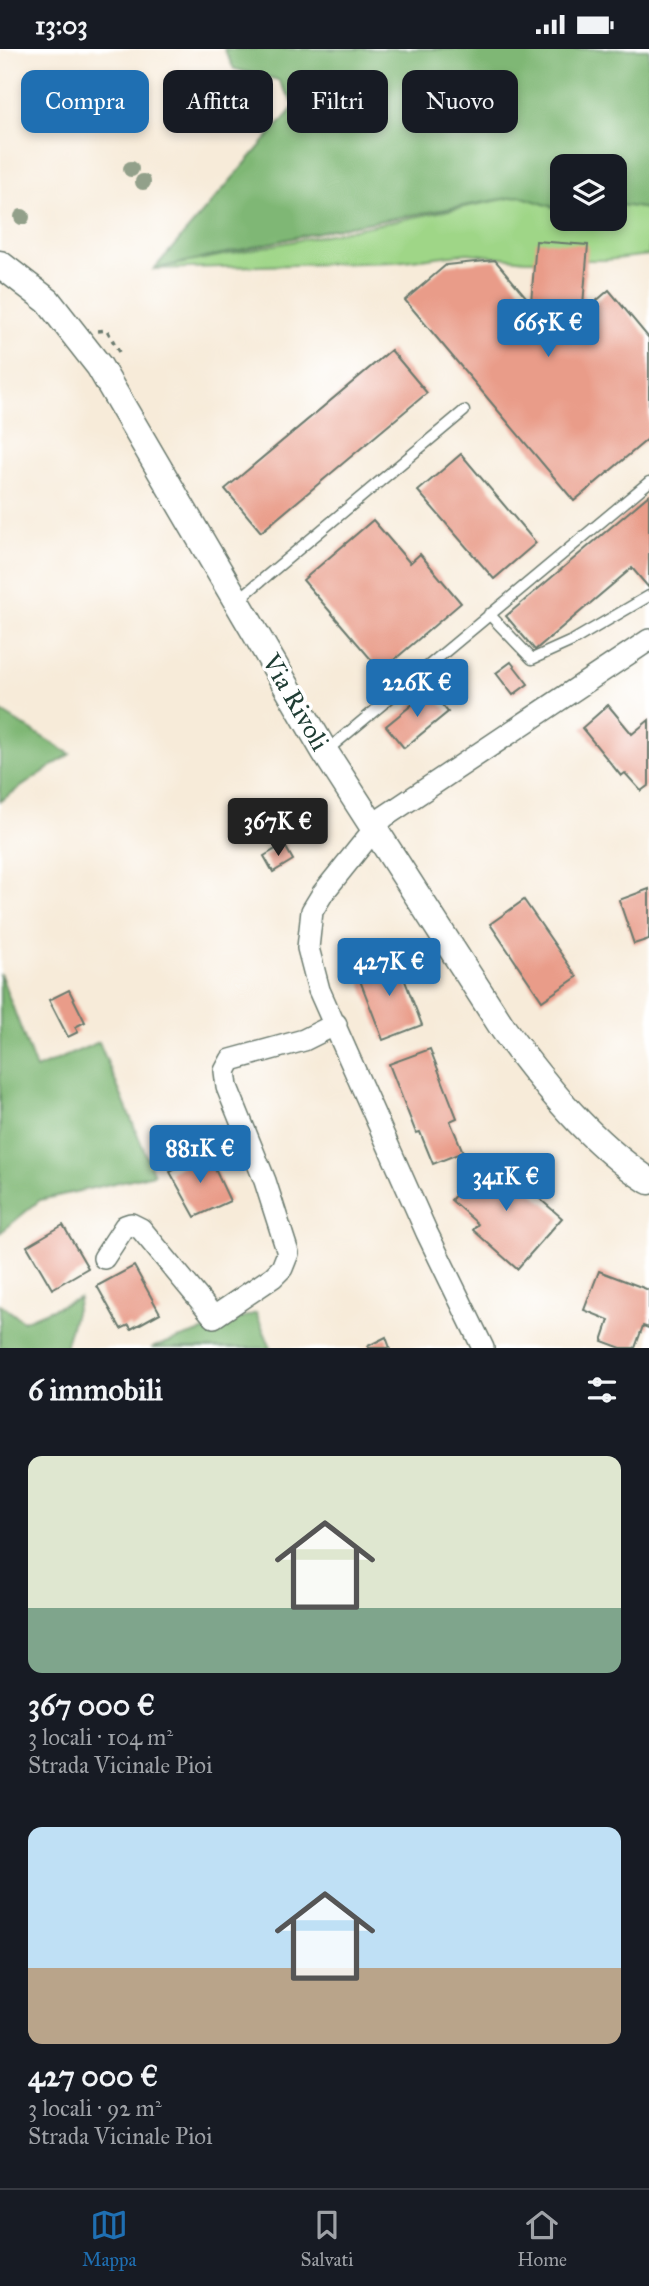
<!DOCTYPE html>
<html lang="it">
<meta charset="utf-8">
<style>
body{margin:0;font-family:"IM FELL Great Primer",serif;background:#20242c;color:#f1f3f6;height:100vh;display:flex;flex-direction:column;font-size:26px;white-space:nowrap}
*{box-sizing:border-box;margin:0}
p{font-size:23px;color:#9ea1a6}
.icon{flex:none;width:38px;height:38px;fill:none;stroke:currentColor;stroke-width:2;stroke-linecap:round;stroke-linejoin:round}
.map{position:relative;height:1299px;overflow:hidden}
.sheet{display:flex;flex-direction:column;background:#171b24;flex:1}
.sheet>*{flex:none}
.top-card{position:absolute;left:21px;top:21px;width:607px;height:63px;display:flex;gap:14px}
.controls{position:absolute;left:550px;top:105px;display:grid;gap:14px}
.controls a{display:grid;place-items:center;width:77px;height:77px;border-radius:14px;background:#171b24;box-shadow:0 4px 10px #0003;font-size:35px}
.price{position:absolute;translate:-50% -60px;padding:0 16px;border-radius:7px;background:#1f6fb2;color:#fff;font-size:23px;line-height:46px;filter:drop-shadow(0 2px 4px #0008)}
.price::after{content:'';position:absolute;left:50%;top:42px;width:21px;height:16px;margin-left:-10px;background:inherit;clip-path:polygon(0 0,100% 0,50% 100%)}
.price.active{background:#222;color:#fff}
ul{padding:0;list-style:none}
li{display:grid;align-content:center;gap:14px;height:371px;padding:0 28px}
li span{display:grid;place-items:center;height:217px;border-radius:14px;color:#555}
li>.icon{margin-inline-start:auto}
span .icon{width:126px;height:126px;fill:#fffc;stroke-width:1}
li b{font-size:30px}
h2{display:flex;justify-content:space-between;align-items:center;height:84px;padding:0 28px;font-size:30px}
.pill{padding:0 24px;border-radius:14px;background:#171b24;box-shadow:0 4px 10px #0003;font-size:24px;line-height:63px}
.pill.active{background:#1f6fb2;color:#fff}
.status{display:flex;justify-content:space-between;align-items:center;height:49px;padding:0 35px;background:#171b24;direction:ltr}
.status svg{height:19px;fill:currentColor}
.tab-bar{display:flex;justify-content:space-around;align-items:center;height:98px;border-top:2px solid #363941;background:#171b24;font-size:19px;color:#9ea1a6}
.tab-bar a{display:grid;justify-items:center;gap:4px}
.tab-bar .active{color:#1f6fb2}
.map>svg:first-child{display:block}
.green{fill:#9fd687;stroke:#5f8a5e;stroke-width:2}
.forest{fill:#7fb774;stroke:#4f7a54;stroke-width:2}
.building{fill:#e99c89}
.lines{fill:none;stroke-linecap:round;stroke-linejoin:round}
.service-casing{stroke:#6b7a6e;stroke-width:13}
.minor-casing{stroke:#6b7a6e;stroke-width:24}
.tertiary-casing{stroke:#6b7a6e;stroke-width:29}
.path{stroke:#6b7a6e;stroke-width:3.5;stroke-dasharray:5 5;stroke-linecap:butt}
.service{stroke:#fff;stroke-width:10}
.minor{stroke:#fff;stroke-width:21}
.tertiary{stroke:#fff;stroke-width:26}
.tree{fill:#92a08a}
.labels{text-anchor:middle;stroke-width:7;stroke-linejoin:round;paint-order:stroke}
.street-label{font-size:26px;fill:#1f3d34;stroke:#fff}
</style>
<div class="status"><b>13:03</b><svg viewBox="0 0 49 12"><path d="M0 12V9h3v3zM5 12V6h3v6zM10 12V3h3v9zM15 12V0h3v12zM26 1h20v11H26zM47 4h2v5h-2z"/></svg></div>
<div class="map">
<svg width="649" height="1299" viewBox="0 0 649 1299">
<rect width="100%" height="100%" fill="#fff"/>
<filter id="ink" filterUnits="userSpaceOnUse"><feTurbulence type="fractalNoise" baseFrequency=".0143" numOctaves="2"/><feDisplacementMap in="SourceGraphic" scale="14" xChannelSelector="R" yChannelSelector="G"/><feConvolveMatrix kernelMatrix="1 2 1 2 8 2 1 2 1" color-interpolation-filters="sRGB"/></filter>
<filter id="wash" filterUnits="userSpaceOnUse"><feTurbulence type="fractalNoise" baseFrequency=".00686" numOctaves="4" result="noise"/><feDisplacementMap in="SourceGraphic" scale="28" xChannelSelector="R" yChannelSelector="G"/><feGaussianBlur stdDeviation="1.57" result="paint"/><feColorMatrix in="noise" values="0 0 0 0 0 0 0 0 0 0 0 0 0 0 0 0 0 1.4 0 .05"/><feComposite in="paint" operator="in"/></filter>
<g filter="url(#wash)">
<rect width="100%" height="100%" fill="#f7ebd9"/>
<!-- green -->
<path class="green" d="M520,147L562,161V170H614V155L649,160V206L606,211H525L468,204L396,213L154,220Z"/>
<!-- forest -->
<path class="forest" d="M224,0H649V160L614,155V117H562V161L520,147L333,180L154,220L295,57L278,31L234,20Z
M0,662L70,705L0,752Z
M0,924L36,1020L99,993L154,1125L40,1151L0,1184Z
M79,1249L65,1299H0V1255L23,1272Z
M256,1264L271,1299H151Z"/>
<g id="blocks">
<!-- building -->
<path class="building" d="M536,192L588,196L583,256L587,260L609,241L649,289V389L574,452L405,251L446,216L495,211L531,254Z
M391,301L427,344L261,483L225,440Z
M461,405L536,494L494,530L418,442Z
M649,446V539L632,519L535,601L506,567Z
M373,471L410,514L420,505L461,554L381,622L303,531Z
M511,613L528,635L513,646L496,624Z
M430,641L448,663L404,699L386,677Z
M608,656L632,685L649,671V736L641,742L625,724L621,727L582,679Z
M284,795L293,811L273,823L264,807Z
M649,840V890L634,895L619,851Z
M524,851L577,928L542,952L490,875Z
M395,906L422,976L383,991L356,921Z
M69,941L85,973L75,978L78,983L68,988L49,951Z
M430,1000L457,1069L450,1072L463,1103L433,1115L420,1083L416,1084L389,1015Z
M207,1103L230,1152L195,1168L170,1123Z
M487,1111L499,1122L503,1118L562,1169L517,1220L473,1181L478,1175L451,1151Z
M63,1176L88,1219L52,1240L27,1197Z
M134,1217L160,1264L131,1280L129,1276L121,1280L97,1237Z
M599,1222L649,1241V1279L643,1277L635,1299H621L602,1292L609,1271L584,1261Z
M386,1288L390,1299H369L368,1297Z"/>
</g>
</g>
<g filter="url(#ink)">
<use href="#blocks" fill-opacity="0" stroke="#6b7a6e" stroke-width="2"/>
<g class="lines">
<defs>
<path id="service" d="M238,551L464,362
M489,565L532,610L572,592L649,547
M325,703L649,433"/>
<path id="minor" d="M104,1209L125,1177L131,1175L141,1180L214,1268L273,1228L282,1219L288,1204L265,1132L227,1038L225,1022L231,1011L304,991L336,975
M483,1299L427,1184L319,941L308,899L312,862L323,844L384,768L649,591"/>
<path id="tertiary" d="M0,215L48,252L99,317L325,703L504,981C545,1037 590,1093 649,1132"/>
</defs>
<!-- service casing -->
<use href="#service" class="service-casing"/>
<!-- minor casing -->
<use href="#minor" class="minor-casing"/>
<!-- tertiary casing -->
<use href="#tertiary" class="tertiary-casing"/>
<!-- path -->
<path class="path" d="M98,282L107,281L119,303"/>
<!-- service -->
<use href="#service" class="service"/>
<!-- minor -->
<use href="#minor" class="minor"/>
<!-- tertiary -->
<use href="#tertiary" class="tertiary"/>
</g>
<!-- trees -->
<g class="tree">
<circle cx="131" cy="120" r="8"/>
<circle cx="143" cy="133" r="8"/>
<circle cx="22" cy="168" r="8"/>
</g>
</g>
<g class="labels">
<!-- street labels -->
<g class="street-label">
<text transform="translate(296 653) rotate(60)" y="9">Via Rivoli</text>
</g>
</g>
</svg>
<div class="controls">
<a><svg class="icon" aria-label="layers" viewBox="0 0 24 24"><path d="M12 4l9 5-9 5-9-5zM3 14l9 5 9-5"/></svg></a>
</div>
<b class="price" style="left:548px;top:310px">665K €</b>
<b class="price" style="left:417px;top:670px">226K €</b>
<b class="price active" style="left:278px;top:809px">367K €</b>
<b class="price" style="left:389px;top:949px">427K €</b>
<b class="price" style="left:200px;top:1136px">881K €</b>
<b class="price" style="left:506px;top:1164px">341K €</b>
<div class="top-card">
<a class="pill active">Compra</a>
<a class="pill">Affitta</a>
<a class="pill">Filtri</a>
<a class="pill">Nuovo</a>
</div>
</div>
<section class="sheet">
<h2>6 immobili<svg class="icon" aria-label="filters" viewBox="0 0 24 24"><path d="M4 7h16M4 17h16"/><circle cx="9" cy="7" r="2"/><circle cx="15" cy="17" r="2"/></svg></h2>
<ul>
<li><span style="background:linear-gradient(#dfe7d0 70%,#7fa58c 0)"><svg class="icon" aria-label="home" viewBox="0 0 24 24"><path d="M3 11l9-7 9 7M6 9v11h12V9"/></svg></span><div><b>367 000 €</b><p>3 locali · 104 m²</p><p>Strada Vicinale Pioi</p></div></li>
<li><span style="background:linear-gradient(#bfe0f5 65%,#b9a48a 0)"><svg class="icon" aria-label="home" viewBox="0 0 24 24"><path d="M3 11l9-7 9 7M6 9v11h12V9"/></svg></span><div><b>427 000 €</b><p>3 locali · 92 m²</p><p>Strada Vicinale Pioi</p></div></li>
</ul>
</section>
<nav class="tab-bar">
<a class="active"><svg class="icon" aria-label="map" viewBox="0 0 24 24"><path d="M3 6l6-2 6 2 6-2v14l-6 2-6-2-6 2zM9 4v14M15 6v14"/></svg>Mappa</a>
<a><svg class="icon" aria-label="saved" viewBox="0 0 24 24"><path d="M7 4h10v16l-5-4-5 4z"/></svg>Salvati</a>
<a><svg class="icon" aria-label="home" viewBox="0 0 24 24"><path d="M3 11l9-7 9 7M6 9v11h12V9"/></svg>Home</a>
</nav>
